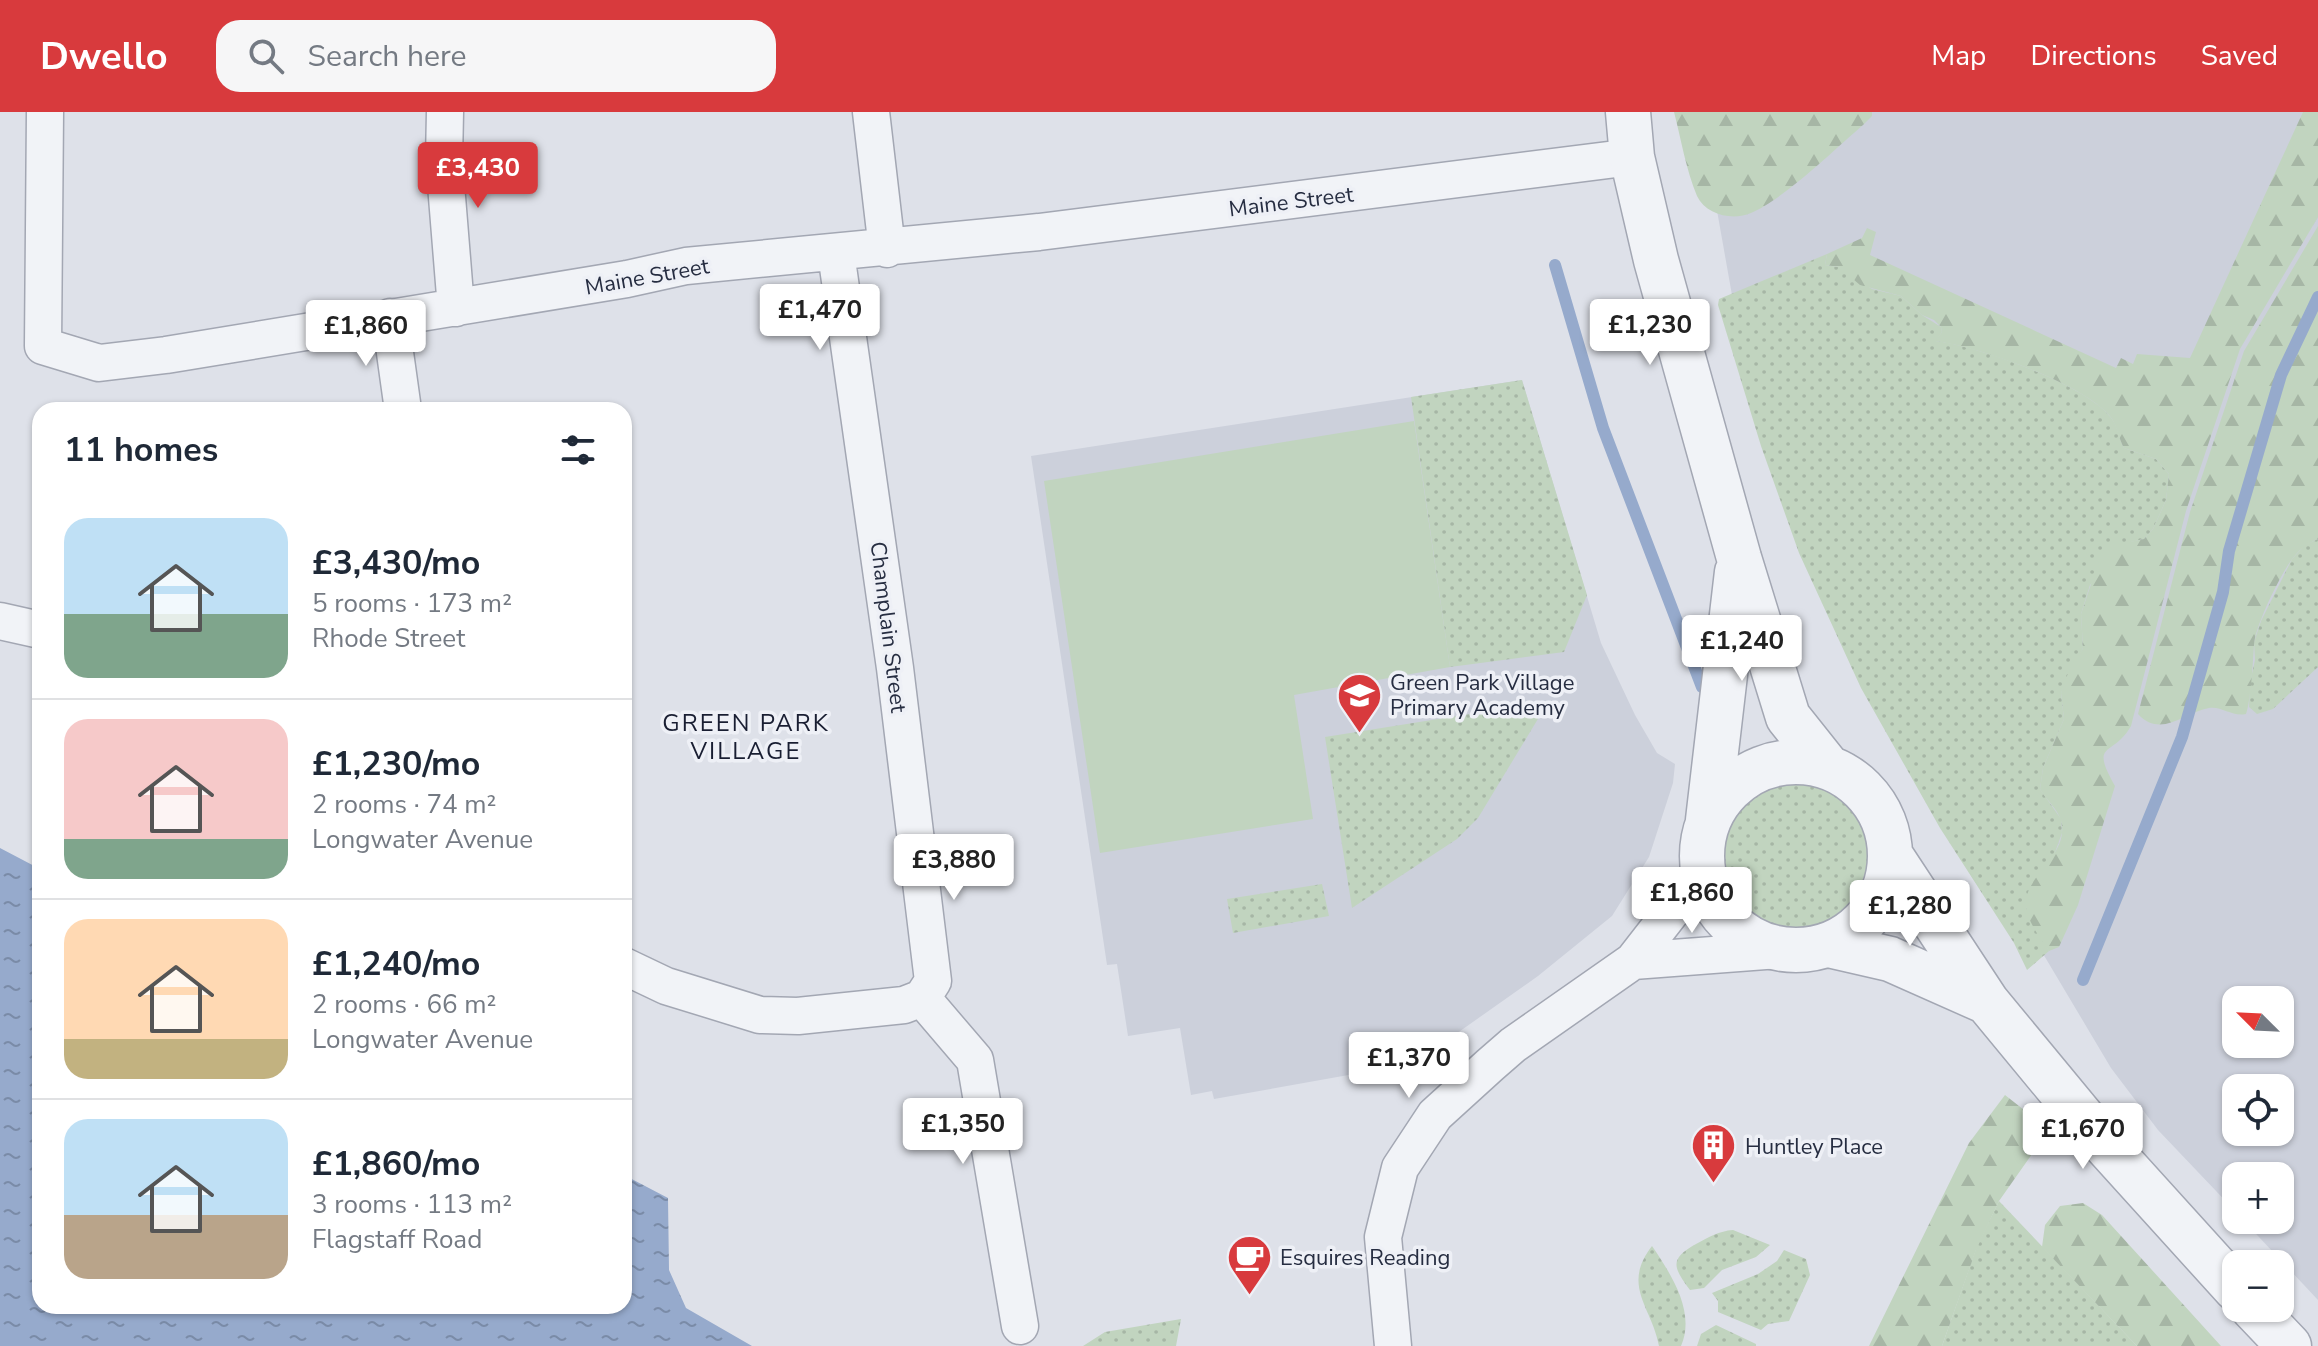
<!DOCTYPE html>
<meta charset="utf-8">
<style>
body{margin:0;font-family:"Nunito Sans",sans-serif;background:#f6f6f7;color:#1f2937;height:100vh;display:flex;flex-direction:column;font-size:30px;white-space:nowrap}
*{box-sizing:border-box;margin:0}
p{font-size:26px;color:#747a83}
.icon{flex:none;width:44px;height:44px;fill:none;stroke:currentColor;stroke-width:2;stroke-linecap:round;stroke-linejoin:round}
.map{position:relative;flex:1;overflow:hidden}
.side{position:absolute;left:32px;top:290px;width:600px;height:912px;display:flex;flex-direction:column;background:#fff;border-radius:24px;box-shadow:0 2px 6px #0004}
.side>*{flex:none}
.needle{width:52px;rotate:294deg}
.fabs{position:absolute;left:2222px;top:874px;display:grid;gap:16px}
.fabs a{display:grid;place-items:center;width:72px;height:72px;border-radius:16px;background:#fff;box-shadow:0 2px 6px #0004;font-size:40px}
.price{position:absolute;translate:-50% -68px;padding:0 18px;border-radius:8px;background:#fff;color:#222;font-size:26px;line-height:52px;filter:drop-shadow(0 2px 4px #0008)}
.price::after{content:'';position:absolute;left:50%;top:48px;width:24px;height:18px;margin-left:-12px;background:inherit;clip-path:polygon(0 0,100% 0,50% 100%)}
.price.active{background:#d83a3d;color:#fff}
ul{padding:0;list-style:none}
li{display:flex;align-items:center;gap:24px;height:200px;padding:0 32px}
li+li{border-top:2px solid #e0e1e3}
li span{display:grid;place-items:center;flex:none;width:224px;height:160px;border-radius:24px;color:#555}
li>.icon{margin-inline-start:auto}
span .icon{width:96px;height:96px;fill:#fffc;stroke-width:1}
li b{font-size:34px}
h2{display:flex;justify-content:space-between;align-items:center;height:96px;padding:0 32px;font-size:34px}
header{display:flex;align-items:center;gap:48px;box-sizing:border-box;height:112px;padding:0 40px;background:#d83a3d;color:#fff}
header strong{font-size:38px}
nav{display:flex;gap:44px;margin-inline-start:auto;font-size:28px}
.search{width:560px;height:72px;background:#f6f6f7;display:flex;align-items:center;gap:20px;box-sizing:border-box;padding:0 28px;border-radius:24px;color:#747a83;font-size:30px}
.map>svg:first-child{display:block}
.built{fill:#ccd0db;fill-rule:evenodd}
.grass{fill:url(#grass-dots)}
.forest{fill:url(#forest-firs)}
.pitch{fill:#c1d4bf}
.water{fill:url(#water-ripples)}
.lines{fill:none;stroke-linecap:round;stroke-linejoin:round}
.stream{stroke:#96aacc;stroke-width:12}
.minor-casing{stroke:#a3a7b3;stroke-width:39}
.tertiary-casing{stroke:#a3a7b3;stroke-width:47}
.minor{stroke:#f1f3f7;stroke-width:36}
.tertiary{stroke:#f1f3f7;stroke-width:44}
.labels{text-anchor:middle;stroke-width:7;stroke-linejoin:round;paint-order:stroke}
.street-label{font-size:22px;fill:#262d41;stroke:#eef0f6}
.poi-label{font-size:22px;fill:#262d41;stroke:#eef0f6;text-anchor:start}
.neighbourhood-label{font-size:24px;letter-spacing:2px;fill:#191e32;stroke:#eef0f6}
</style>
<header>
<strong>Dwello</strong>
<div class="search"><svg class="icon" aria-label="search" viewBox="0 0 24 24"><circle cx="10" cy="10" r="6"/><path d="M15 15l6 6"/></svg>Search here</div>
<nav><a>Map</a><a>Directions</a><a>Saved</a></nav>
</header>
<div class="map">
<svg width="2318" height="1234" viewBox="0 0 2318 1234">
<defs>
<pattern id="grass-dots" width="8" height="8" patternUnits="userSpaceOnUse" patternTransform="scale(2)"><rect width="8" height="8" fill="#c1d4bf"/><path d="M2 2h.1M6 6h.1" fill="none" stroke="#a6b6a5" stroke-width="1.8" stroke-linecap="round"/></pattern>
<pattern id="forest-firs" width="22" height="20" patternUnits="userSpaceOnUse" patternTransform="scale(2)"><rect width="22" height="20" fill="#c1d4bf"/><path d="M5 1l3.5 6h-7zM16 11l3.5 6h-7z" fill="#a6b6a5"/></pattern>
<pattern id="water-ripples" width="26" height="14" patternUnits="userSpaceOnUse" patternTransform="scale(2)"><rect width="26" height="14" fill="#96aacc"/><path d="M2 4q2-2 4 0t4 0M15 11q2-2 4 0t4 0" fill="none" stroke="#7a8ba7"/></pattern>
</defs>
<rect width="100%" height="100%" fill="#dee1e9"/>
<!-- built -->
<path class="built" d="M1692,0H2318V1188L2243,1108H2280V1064H2236V1100L2158,1018L2111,956L1879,566L1735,200L1713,76ZM2236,888H2280V932H2236ZM2236,976H2280V1020H2236Z
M1522,268L1601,531L1635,603L1657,641L1675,652L1673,671L1649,745L1612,804L1538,864L1446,929L1354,962L1214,987L1212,979L1191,983L1180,916L1128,924L1117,852L1107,853L1031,344Z"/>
<!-- grass -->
<path class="grass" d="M1827,142L1825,153L1839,155L1872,177L1901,184L1922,203L1941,215L1942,220L1936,229C1977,234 2089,273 2112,307C2118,315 2119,327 2124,336L2156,347L2169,362L2166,388L2153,417L2144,427L2131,430L2090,473L2081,502L2083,536L2061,581L2064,607L2043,656L2040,677L2061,707L2062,721L2053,746L2034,772L2026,795L2049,839L2027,858L2014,831L1940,716L1861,576L1799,441L1761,334L1718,193L1719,187Z
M1522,268L1587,483L1564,540L1450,555L1411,285Z
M2318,427V555L2273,597L2257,602L2249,595L2250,571L2255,548L2254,530L2261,509L2292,447L2305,433Z
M1532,592L1544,597L1478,706L1457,727L1352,796L1325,625Z
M1716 741a76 76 0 1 1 152 0a76 76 0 1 1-152 0Z
M1322,772L1329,804L1233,821L1227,787Z
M1999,1089L2137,1234H1942L1977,1134Z
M1733,1118L1770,1133L1756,1145L1722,1158L1704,1176L1690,1178C1673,1155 1669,1147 1696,1132C1709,1125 1719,1119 1733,1118Z
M1652,1134C1671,1162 1696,1200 1681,1234H1659C1652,1195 1621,1174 1652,1134Z
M1784,1138L1806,1147L1810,1163L1789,1209L1768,1212L1761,1218L1718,1200V1189L1712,1181L1758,1162L1777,1149Z
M1181,1207L1176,1234H1083L1105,1220Z
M1716,1213L1756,1232V1234H1697L1701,1222Z"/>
<!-- forest -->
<path class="forest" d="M1674,0H1872V4L1863,13C1834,38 1784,87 1751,101C1733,109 1706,103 1697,84C1686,58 1681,27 1674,0Z
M2303,0H2318V105L2240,237L2186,399L2131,614C2113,646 2089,628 2115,674L2078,793L2059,835L2049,839C2041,827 2027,809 2026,794C2023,764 2070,744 2061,709C2058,697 2046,688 2040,677L2043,656L2064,607L2061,581L2064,569L2083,536L2081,502L2099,448L2103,440L2114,433L2144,427L2153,417L2166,388L2169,362L2156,347L2124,336C2119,327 2117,315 2112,307C2088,273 1977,234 1935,229L1942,220L1941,215L1934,208L1922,203L1901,184L1860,173L1839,155L1825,153L1827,142L1862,126L1867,116L1876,120L1870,143L2116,256L2121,246L2133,252L2137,242L2190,246Z
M2318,114V427C2308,431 2300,437 2293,446C2281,461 2255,514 2254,533C2253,548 2251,589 2246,602C2232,605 2222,594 2209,596C2185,600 2161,627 2138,602L2190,400L2244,239Z
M2005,983L2033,1005L2044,1025L1999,1089L1976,1138L1942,1234H1869L1969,1031Z
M2083,1091L2102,1103L2221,1234H2137L2042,1135L2045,1113L2060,1094Z"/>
<!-- pitch -->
<path class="pitch" d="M1414,309L1450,555L1294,583L1313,707L1100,741L1044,369Z"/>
<!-- water -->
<path class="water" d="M0,736L40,757V1194H624V1063L668,1086L669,1158L686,1196L752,1234H0Z"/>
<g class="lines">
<!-- stream -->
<path class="stream" d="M1555,153L1603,316L1702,575
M2083,868L2182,625L2223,480L2229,439L2281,263L2318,185"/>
<defs>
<path id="minor" d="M45,0L43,234L99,251L166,243L627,167L686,154L1039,120L1632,45
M445,0L444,48L456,196
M871,0L887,137
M390,205L403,298
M0,509L40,518
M1633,849L1780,838
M624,854L666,874L760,903L798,904L904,893L922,886L933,869L895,556L836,141
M922,886L975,948L1020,1214
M1393,1234L1383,1125L1400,1056L1435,1003L1490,953L1513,933L1633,849L1703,759"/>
<path id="tertiary" d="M1628,0L1632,45L1656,148L1739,446L1788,605L1827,654
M1702 744a94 94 0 1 1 188 0a94 94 0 1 1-188 0Z
M1708,708L1737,460
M1891,744L1987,890L2101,1028L2236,1177
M1829,833L1890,847L1987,890
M2253,1196L2289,1234"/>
</defs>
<!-- minor casing -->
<use href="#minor" class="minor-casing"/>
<!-- tertiary casing -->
<use href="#tertiary" class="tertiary-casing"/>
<!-- minor -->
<use href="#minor" class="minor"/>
<!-- tertiary -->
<use href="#tertiary" class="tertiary"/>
</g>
<!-- icons -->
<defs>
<symbol id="school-pin" viewBox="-11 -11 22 30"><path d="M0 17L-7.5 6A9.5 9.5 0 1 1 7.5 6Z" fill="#d83a3d" stroke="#eef0f6"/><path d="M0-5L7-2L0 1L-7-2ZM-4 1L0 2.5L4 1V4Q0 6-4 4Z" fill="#fff"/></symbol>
<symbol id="building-pin" viewBox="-11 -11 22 30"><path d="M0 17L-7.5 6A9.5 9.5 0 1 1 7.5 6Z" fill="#d83a3d" stroke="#eef0f6"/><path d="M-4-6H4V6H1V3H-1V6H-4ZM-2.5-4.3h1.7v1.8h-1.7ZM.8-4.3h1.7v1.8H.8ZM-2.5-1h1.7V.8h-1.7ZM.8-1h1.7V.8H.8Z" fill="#fff"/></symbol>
<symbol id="cafe-pin" viewBox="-11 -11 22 30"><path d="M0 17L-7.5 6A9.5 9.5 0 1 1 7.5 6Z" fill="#d83a3d" stroke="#eef0f6"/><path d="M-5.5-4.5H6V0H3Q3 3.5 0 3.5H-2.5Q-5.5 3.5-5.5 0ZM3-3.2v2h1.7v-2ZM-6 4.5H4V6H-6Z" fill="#fff"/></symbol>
</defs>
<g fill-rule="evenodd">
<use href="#school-pin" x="1334" y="558" width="51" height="69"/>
<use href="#building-pin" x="1688" y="1008" width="51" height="69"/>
<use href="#cafe-pin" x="1224" y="1120" width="51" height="69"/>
</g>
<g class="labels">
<!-- street labels -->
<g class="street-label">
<text transform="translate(1291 89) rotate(-7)" y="8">Maine Street</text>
<text transform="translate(647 164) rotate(-10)" y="8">Maine Street</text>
<text transform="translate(889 515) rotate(83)" y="8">Champlain Street</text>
</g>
<!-- poi labels -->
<g class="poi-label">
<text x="1390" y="578">Green Park Village<tspan x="1390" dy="25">Primary Academy</tspan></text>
<text x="1745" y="1042">Huntley Place</text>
<text x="1280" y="1153">Esquires Reading</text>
</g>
<!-- neighbourhood labels -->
<g class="neighbourhood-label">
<text x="746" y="619">GREEN PARK<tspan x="746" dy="28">VILLAGE</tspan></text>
</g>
</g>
</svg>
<div class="fabs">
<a><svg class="needle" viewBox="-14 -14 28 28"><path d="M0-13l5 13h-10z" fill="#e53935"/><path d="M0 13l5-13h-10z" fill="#747a83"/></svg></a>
<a><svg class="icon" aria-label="locate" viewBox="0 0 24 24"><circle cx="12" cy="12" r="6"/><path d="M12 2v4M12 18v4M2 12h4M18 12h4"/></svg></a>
<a>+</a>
<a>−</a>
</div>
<b class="price active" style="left:478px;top:98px">£3,430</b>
<b class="price" style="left:820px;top:240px">£1,470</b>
<b class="price" style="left:1650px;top:255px">£1,230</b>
<b class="price" style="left:366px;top:256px">£1,860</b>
<b class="price" style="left:1742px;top:571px">£1,240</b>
<b class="price" style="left:954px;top:790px">£3,880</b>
<b class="price" style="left:1692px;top:823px">£1,860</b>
<b class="price" style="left:1910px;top:836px">£1,280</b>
<b class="price" style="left:1409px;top:988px">£1,370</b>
<b class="price" style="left:963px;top:1054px">£1,350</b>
<b class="price" style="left:2083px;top:1059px">£1,670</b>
<section class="side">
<h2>11 homes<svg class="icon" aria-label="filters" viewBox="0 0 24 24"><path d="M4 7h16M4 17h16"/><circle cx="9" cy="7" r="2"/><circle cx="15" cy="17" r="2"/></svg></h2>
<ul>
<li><span style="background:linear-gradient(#bfe0f5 60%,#7fa58c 0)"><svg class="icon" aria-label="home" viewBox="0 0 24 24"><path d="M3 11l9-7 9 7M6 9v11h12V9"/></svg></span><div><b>£3,430/mo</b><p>5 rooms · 173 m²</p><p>Rhode Street</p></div></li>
<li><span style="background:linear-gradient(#f6c9c9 75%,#7fa58c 0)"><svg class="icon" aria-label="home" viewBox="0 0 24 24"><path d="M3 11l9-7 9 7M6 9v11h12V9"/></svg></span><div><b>£1,230/mo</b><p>2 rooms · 74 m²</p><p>Longwater Avenue</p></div></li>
<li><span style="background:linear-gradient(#ffd9b3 75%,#c2b280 0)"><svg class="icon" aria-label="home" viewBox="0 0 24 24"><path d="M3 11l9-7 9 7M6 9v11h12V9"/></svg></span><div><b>£1,240/mo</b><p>2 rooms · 66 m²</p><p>Longwater Avenue</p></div></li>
<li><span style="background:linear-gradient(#bfe0f5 60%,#b9a48a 0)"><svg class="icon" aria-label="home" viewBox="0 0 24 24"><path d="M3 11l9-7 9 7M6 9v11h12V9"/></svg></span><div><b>£1,860/mo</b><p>3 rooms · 113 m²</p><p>Flagstaff Road</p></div></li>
</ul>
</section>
</div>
